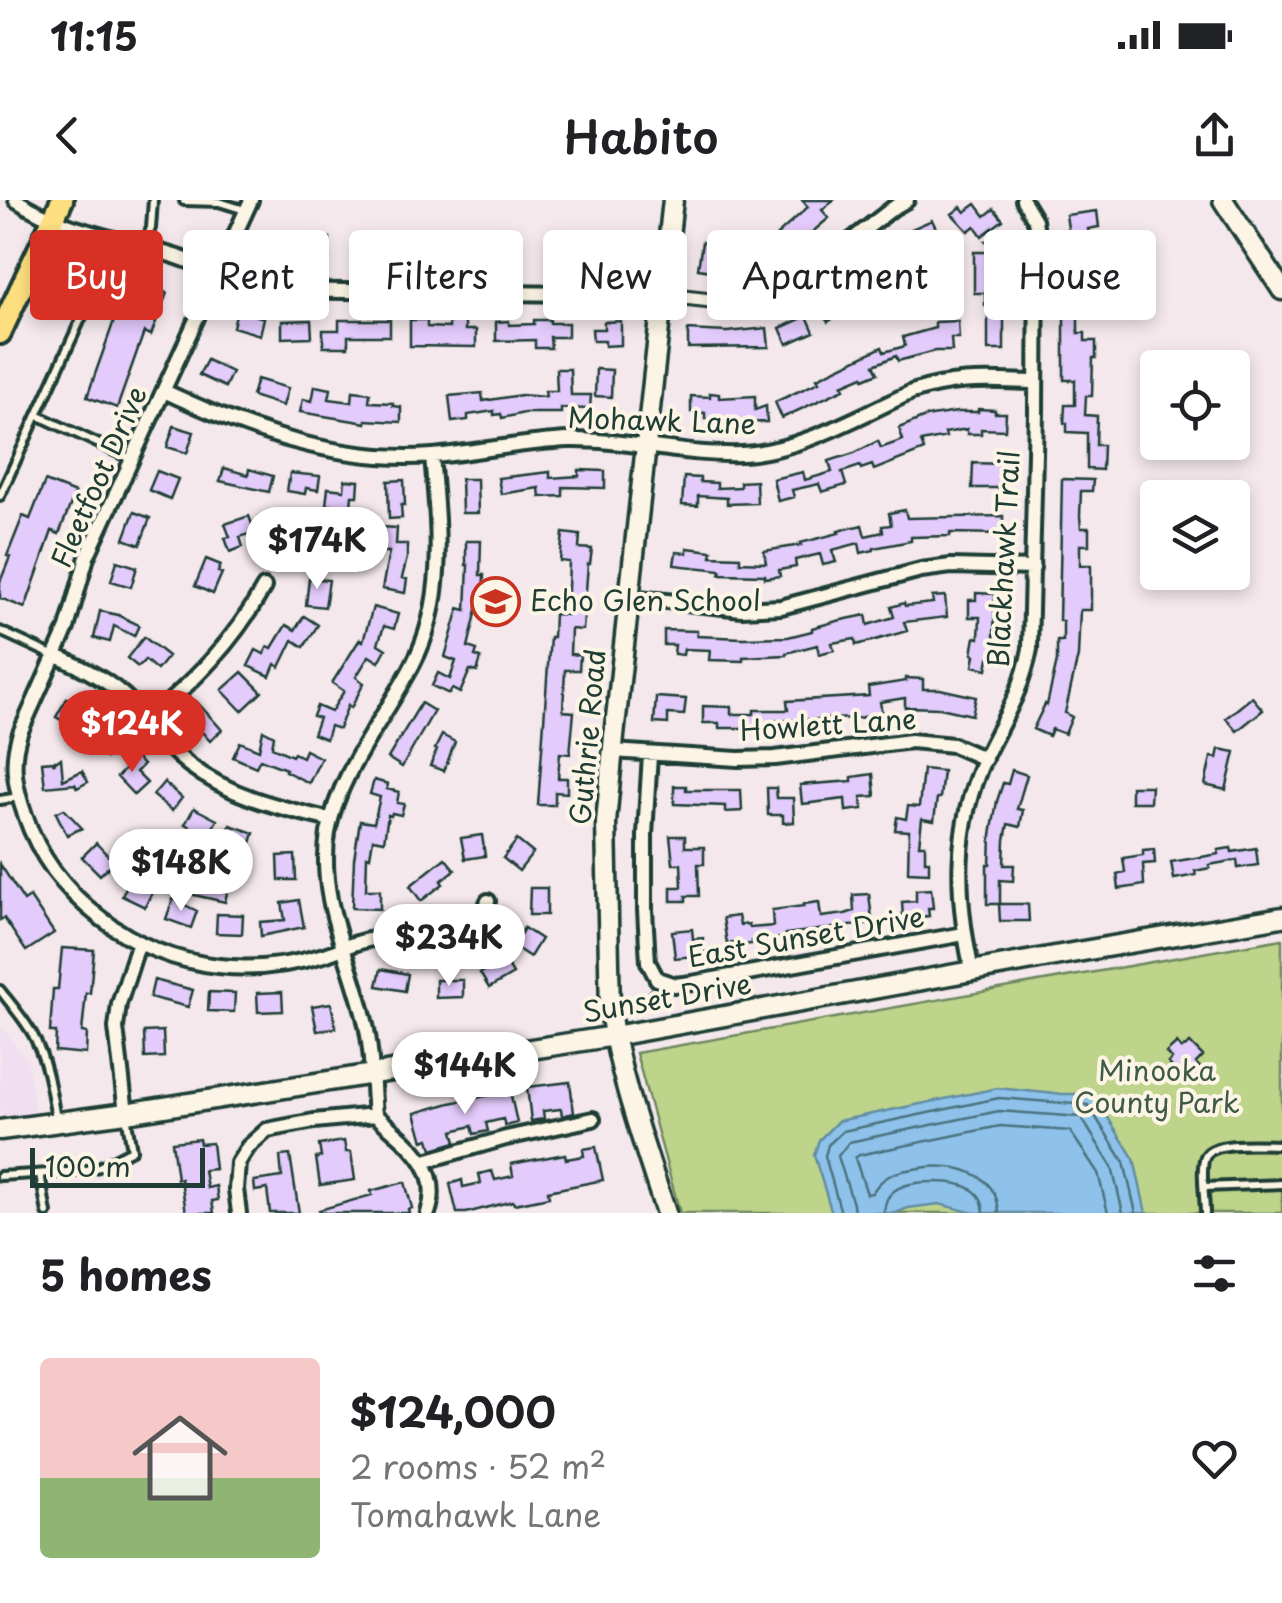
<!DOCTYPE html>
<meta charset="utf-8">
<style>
body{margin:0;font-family:"Playpen Sans",sans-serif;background:#f2f2f2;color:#202124;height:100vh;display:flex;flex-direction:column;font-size:38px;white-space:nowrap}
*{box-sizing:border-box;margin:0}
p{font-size:32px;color:#757577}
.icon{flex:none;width:55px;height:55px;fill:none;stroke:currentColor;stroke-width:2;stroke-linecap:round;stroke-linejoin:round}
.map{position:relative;height:1013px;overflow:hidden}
.details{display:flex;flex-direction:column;background:#fff;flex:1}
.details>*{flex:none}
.guide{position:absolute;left:30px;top:30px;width:1222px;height:90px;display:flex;gap:20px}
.tools{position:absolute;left:1140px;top:150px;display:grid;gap:20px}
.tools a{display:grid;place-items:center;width:110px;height:110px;border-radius:10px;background:#fff;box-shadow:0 5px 15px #0003;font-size:50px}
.scale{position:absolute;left:30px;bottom:25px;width:175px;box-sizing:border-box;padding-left:10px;border:5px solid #1f3d34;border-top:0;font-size:28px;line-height:35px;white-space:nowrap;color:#1f3d34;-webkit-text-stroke:8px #fcf5e5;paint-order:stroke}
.price{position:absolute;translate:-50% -85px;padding:0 22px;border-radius:35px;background:#fff;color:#222;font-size:32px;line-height:65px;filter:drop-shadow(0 2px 5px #0008)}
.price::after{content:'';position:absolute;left:50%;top:60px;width:30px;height:22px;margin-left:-15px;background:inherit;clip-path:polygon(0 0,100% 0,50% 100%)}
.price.active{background:#d93025;color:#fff}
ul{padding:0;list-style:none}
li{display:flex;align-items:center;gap:30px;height:250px;padding:0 40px}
li span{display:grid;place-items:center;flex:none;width:280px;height:200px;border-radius:10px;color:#555}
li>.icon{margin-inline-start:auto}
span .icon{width:120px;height:120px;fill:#fffc;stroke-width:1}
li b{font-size:42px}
h2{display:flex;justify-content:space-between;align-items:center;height:120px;padding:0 40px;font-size:42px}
.tag{padding:0 35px;border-radius:10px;background:#fff;box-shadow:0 5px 15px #0003;font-size:35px;line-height:90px}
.tag.active{background:#d93025;color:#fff}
.status{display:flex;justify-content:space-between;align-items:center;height:70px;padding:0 50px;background:#fff;direction:ltr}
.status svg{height:28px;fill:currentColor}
header{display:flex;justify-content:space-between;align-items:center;height:130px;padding:0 40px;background:#fff;font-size:45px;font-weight:600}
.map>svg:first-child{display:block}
.built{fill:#efdff1}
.green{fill:#bed48a;stroke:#6e885f;stroke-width:2.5}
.water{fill:#8ec2eb;stroke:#628da2;stroke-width:2.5}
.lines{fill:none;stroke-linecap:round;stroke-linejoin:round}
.shore{stroke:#4b727d;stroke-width:2.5}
.building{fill:#e3cbfc;stroke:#1f3d34;stroke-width:2.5}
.lane-casing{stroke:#1f3d34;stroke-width:14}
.street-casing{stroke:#1f3d34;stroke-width:20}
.secondary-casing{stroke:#1f3d34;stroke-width:25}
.primary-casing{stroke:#1f3d34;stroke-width:28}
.path{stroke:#1f3d34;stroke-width:2.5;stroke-dasharray:8 8;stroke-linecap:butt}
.lane{stroke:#fcf5e5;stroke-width:6}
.street{stroke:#fcf5e5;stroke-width:12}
.secondary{stroke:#fcf5e5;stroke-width:18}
.primary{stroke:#fedf80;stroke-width:20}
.labels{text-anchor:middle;stroke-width:8;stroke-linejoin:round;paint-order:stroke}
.street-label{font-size:28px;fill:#1f3d34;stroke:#fcf5e5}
.poi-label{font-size:28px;fill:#1f3d34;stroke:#fcf5e5;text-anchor:start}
.park-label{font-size:28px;fill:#3f5b45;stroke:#fcf5e5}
</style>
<div class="status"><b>11:15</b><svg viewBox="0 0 49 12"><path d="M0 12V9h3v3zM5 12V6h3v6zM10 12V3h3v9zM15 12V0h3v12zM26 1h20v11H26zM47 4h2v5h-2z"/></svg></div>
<header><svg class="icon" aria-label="back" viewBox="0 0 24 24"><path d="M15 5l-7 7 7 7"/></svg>Habito<svg class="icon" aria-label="share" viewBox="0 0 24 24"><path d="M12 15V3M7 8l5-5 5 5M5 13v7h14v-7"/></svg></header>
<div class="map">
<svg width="1282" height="1013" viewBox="0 0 1282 1013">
<rect width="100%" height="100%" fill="#f4e8ec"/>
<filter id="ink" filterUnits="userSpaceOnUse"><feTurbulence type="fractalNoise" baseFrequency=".01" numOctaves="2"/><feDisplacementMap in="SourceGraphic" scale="20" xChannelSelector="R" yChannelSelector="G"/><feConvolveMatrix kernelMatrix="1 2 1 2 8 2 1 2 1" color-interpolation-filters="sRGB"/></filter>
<g filter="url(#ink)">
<!-- built -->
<path class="built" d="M0,825L28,861L35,912L0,918Z"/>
<!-- green -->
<path class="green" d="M1282,739V1013H680L636,853Z"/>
<!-- water -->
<path class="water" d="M998,888L1056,894H1093L1134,959L1146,1013H974L939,1004L908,1008L896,1013H832L814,955L819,940L838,921Z"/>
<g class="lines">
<!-- shore -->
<path class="shore" d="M841,1013L825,956L828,945L843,931L999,898L1088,905L1124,962L1136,1013
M854,1013L853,1004L838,956L849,942L999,911L1081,917L1112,967L1123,1013
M884,1013C885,1004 886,997 894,991C909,979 959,979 974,991C982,997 983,1004 984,1013
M999,1013C997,971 954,963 920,968C909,970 898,970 889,976C881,980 877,986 872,993L867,994L855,958L859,955L1000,926L1070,931L1098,973L1108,1013"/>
</g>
<!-- building -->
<path class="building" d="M802,0H834L822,10L829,18L791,50L777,35L808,7Z
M976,4L985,16L994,9L1003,20L982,36L975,26L968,31L952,14L961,7L965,12Z
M1097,11L1099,27L1088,29L1092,55H1097V72H1087V93L1101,92L1102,109H1078V133H1085V141H1096V158H1093L1092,196H1086L1085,215L1097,216L1096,245H1103L1102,270L1087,269V233L1067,232V223H1064L1065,205H1075V180H1064V101H1068L1067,82H1064L1065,64H1068V55H1072L1066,15Z
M932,20L940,36L930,41L933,48L905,61L910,68L896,78L894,75L866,99L864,96L828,122L817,107L848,85L844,81L855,72L863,80L884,62L879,55L909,30Z
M258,36L309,44V38H330L329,59L281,58V60L254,56Z
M401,38L449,41L448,39H470L471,60L449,61V54H422V60H401Z
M521,39V61H500V40Z
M548,40H571V45H582V55H569L570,63H549Z
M602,40H623V62H603Z
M986,41H1009V59H1004V150H988V105H985V93H974V52H995Z
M702,42L731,46L729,61L712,59L711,71L698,69Z
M770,42L778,62L762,68L760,64L752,67L746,51Z
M137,81L167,93L151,135L144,132L117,208L87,197L116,115L123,118Z
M237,110L264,118L260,135L233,127Z
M807,116L814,132L787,144L780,128Z
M449,118L465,119V130H476V147L410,146V120H427V127L449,128Z
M311,120L312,137L282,138V121Z
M339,120H390V136H348V147H323V130H339Z
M534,120H550V123H568V137H550L551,148H535V140L496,141V122L509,121V125L534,124Z
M621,121V145L605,146V141H593L592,129H604V122Z
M958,121L959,138H951L952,151H935L898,161L896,156L874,165L878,173L864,179L863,176L842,185L844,189L782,218L775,202L819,182L817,178L882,147L884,152L905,146L903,137L935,128V122Z
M767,128L769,147L688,148V130L727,132Z
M207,160L232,172L225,187L199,175Z
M556,169H570L571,195H591L590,209L561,208V213H524L502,218L501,214L494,215V211L468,215V220L452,222L449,196L482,193L483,201L521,195L546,197L545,191H557Z
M596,169L612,170L611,197L595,196Z
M257,179L288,188L283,206L252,196Z
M315,186L331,189L329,199L352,202L353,191L370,193L369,202L393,203V206L401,207V222L366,220V223L300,212L303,199L312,201Z
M710,193L719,194V198L755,196V210L766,206L767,222L738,223V220L705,219V213L691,212V196L710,197Z
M978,209L995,210V213H1006L1005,230L981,229V234H967V229L945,233L946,237L921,242L924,250L874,270L872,265L861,269L860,266L842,272L846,285L822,292L819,284L792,290L794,297L778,301L773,279L803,272L805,280L832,272L829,261L854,253L878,241L881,248L903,240L899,228L925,217L957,212H978Z
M174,226L194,232L187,253L167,247Z
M973,263L1002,264L1004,288H972Z
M224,268L248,275L249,269L273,276L269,292L220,281Z
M579,270L605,271V288L563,287V296L540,297L539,288L501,294L498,278L550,272V278L579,276Z
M157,271L178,279L170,299L149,290Z
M290,273L320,276L318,290L306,288L305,294L287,291Z
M684,277L700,278V282L717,283V288L740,287V282L756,281L757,303L727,304V298L698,296V306L682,305Z
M461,279H477L478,313H462Z
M1062,279L1093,280L1092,291H1081L1080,316L1081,328H1089V345H1080V365H1091V410H1080L1078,456L1065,513L1072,517L1065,534L1052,529L1049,536L1033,529L1045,504L1047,505L1057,461V441H1063V421H1059Z
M345,280L359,281L358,296H352L351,307L326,305L328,288L344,290Z
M404,280L405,305H401L402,318L389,319L388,281Z
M45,281L75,293L59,334L52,331L25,408L0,398V382L10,357L7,356L23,316L30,319Z
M905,310L907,318L1003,316V334L950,333V336L911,337V341L874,348V350L861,353L859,343L832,350L836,362L823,365L820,354L795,360L796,367L779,370L780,376L765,378V375L720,374L721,370L674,365L676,352L687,353V348L712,351L711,356L740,357V362L766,363L764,351L801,345L800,343L839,333L838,331L862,325L865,336L883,332L882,326L891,325L889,313Z
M134,312L150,318L140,345L124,339Z
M249,316L255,332L240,337L243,347L230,352L225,338L230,337L225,324Z
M380,327L397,328L396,344H407V358L402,378L407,379L405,393L382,389L389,352H379Z
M294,331L307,343L314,336L325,347L305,367L288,351L291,348L284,341Z
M563,333L580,335L579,348L592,349L590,364H588L583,430L571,429L570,454L580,455L579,470H565L563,511L574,512L570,554L560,553L558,578H567V593L555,592V605H538L550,437H553L554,414L567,415L569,362L560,361Z
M466,341H481L480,375H484L483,401H479L468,447L477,450L475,456L481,458L477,472L470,470L460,493L452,489L449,494L432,486L438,473L450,479L456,461L445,457L459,408L466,410L468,365H466Z
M206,359L221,365L218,372L222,373L213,394L195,386Z
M117,361L137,367L131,387L111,381Z
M309,378L329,380L325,407L306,405Z
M976,393L995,394L994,440L1000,441L997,459L989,458L987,469L973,466L975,455L972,454L975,437L979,438L980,417H969V400H976Z
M945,396L947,417L904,422L907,431L872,441L856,445L855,439L832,443L834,450L819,454L817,445L786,453V455L743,457V461L709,460L710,450L684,449L683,455L674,454L675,445H664V430L697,431V436L743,438L788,437L812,431V428L837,421L866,415L868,425L894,417L891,407L904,403L905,406L933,403L932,397Z
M373,407L398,414L394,429L384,426L378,444L386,449L379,462L369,456L356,477L364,483L351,508L348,505L339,529L330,526L326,539L313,534L319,518L313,516L317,506L331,512L344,491L332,483L360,439L363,441Z
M100,411L118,415L139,425L134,436L114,426L110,442L94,438Z
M304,416L318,425L304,447L293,440L280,467L275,464L270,476L248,466L256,450L264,454L268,446L272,448L286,425L295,430Z
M144,437L168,456L157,470L145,460L138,467L127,458Z
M242,472L262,492L242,511L222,490Z
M906,478L923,479V489H940L976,497L972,515L940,508L905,507V498L880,502L882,513L859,518L776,521L777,528H719V523H703V506L731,507V514H754V510H788L787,501L869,496L868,487L906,481Z
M656,497L686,499L684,515L668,514V524L654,523Z
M1252,497L1263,510L1237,531L1226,518Z
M67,498L86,508L75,528L56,517Z
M197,502L222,530L210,541L185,513Z
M421,503L434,511L402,567L388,558Z
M103,520L115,533L108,539L116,549L106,558L95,546L100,541L91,530Z
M263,530L274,536L272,547L292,556L294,553L302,557L305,550L321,558L309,583L285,571L286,569L260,559L256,567L233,557L240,542L259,550Z
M442,535L455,542L444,571L430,566L437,550L435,549Z
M1219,549L1235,552L1226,590L1205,585L1211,557L1217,558Z
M133,554L143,565L136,572L147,583L134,595L117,577L126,568L123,565Z
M61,558L63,580L82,571L88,582L77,588L75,584L45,587L42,562L55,561L53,564Z
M923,569L943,571L940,598H937L934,621L922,619L919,645H925V661H929V673L908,672L909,631L895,630L897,617L906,619L908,606L919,607Z
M1012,570L1027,575L1017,609L1023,610L1020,627L1008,624L1005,640L1004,665H1014L1013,681L1000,680V704H987V664H990L991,635L997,601L1003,583L1008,584Z
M873,574L875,596L861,597L863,609L846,611L845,599L802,604L800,585L852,581V577Z
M374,580L388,584L387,589L399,592L397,603L404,604L401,615L392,613L391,616L388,615L384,641L373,639L370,657L367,656L366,690H380V709L352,708L354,659L360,621L374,623L380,597L370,594Z
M164,582L182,598L172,611L153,595Z
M674,586H686V590H741L742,611L725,612V606L674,604Z
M1131,586H1151L1150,602H1131Z
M767,588H776L777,598H793L794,622L783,623V615H768Z
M194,608L217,620L208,637L185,624Z
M64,609L82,628L67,635L56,613Z
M230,625L254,633L250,646L240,643L235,657L221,652Z
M129,633L139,643L137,646L152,658L146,665L120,643Z
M482,635L485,656L465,659L461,638Z
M670,636H685V647H704V664H698L699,696H686V701H671V687H682L681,664H673Z
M517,640L533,653L519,671L503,658Z
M96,643L114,662L100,675L82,657Z
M1231,648L1232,652L1256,648L1258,665L1238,668L1237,660L1209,665L1210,668L1195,671L1196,675L1174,679L1171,662L1219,654L1218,650Z
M1154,649L1155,663L1143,664L1144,685L1119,689L1117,674L1125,672L1123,658L1143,655V650Z
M295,655L296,680H279L278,656Z
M445,658L455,670L441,681L443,684L421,701L410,686Z
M0,664L24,701L30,697L54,733L26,751L4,718L0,720Z
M130,679L153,690L145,707L122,696Z
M196,681L228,688L225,702L194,695Z
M530,688H547V715H529Z
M931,689L933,708H928L929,716L903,718L902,702L916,701V690Z
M869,694L872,719L865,720L866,724L785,734V738L752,741V744L734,746V743L727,744L723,718L738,716L740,725L749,724L750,728L773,726L772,710L804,706V704L819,702L821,717L845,714L854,711L853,695Z
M173,699L197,711L191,728L166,719Z
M299,700L304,727L261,736L260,722L285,720L282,703Z
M999,704H1028L1029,721H1000Z
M217,714L243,715L242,734L216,733Z
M524,728L541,739L530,757L513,746Z
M692,729L693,739L703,738L705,755L675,758L672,731Z
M62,748L94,750L90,793H86L82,832L87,833L86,854L55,851L56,832H50L53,789H58Z
M504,759L513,774L489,788L480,773Z
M381,769L408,774L405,791L377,786Z
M154,780L193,790L188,807L150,797Z
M436,780H463V797L436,798Z
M209,792L235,793L234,812L208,811Z
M282,792L283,811L258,812L257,793Z
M331,803L336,828L317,831L312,806Z
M163,831L164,857L145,858L144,832Z
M1177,843L1182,849L1190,843L1203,856L1196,863L1201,869L1191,879L1185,873L1181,876L1168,863L1172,859L1166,853Z
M570,882L574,913L562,916L561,909L543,911L544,919L531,921L527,887Z
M510,891L517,923L505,926L503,919L486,923L488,931L474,934L472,926L453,931L456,942L432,949L429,939L423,941L415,913L450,903Z
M199,939L200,944L212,943L215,969L204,970L207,988L216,986L218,1000L212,1001L214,1013H186L181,979H177L172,942Z
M344,941L346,952H351L355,980L320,985L316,958L321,957L319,945Z
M596,947L603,980L548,991L549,997L514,1004L513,1001L466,1013H457L450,984L462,980L463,987L481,983L479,974L492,971L495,980L513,976L511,964L565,954L566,959L584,956L583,949Z
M290,955L299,1013H270L267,989L255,991L254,981L282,977L280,956Z
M405,982L412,1008L408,1009L409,1013H320L319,1010L372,995L371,991Z"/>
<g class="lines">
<defs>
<path id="lane" d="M184,1L219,2L245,10
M144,45L151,28L153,0
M37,215L131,259
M0,296L97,84
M0,431L52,455
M0,600L19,597
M0,790C11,804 24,819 33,835C47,861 51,890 56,919
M40,974L47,1013
M0,976L83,971L99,967L132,950L126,915
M1204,987L1282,984
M1205,1013C1205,999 1200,968 1205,957C1212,940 1265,945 1282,945"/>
<path id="street" d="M16,0C63,31 119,38 171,55C204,65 234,81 267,90L662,95L742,104L783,96L802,83L840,49L893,8L907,0
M251,0L87,357L67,428L20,533C10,562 15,587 25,615C53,697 133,757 219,766C253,770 291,765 324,755C340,750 358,740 375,739C397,738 420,751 442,751C452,750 462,746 471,743L488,701
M164,191C249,231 337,263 433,256C478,252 523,242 569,240C627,239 684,256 742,254C798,252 861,215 912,192C956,177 991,181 1036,182
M629,397L742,409L781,407L921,370L951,366L1033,368
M54,455C82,467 110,481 132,503C152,524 166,548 189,565C231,597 281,608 331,620
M147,521C195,480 233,443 264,387
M612,551L738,559L775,558L911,541L953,545L985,559
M650,555L645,634V710L648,762L657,779L675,785L692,783L964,734
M972,771C956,697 953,627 985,557C1004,517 1021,495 1030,449L1036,214L1037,33L1035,20L1023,0
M126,913L116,828L119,804L139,742
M375,915C372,883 373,857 366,825C352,760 317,701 328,633C339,571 384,520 413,464C447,399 438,326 432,256
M425,961L506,938L593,919
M239,1013L236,989L238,963L248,947L267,930L314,921L375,915C406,942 444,967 428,1013"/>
<path id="secondary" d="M1223,0L1282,90
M0,930L126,913L614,836L1077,752L1282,717
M666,1013C645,947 620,880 610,811L606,623L614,536L673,0"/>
<path id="primary" d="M0,133L62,0"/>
</defs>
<!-- lane casing -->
<use href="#lane" class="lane-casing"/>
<!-- street casing -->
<use href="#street" class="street-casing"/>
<!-- secondary casing -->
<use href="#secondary" class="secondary-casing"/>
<!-- primary casing -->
<use href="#primary" class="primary-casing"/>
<!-- path -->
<path class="path" d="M625,814L652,789"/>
<!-- lane -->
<use href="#lane" class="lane"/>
<!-- street -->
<use href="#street" class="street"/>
<!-- secondary -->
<use href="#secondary" class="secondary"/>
<!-- primary -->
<use href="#primary" class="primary"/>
</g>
</g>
<!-- icons -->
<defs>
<symbol id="school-ring" viewBox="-11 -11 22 22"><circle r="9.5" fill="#fcf5e5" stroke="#c8321e" stroke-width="1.5"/><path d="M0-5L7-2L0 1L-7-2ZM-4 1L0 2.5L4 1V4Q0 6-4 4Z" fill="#c8321e"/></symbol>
</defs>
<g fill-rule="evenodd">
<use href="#school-ring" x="468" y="374" width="55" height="55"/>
</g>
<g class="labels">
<!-- street labels -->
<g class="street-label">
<text transform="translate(662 221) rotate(2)" y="10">Mohawk Lane</text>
<text transform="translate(99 277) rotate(-66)" y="10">Fleetfoot Drive</text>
<text transform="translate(1004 359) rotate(-87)" y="10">Blackhawk Trail</text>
<text transform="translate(828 525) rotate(-4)" y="10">Howlett Lane</text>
<text transform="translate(588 537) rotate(-85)" y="10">Guthrie Road</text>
<text transform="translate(806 737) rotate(-10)" y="10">East Sunset Drive</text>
<text transform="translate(667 798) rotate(-10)" y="10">Sunset Drive</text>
</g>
<!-- poi labels -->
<g class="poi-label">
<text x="530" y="411">Echo Glen School</text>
</g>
<!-- park labels -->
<g class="park-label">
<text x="1157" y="881">Minooka<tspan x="1157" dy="32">County Park</tspan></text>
</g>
</g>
</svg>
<div class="tools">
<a><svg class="icon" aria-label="locate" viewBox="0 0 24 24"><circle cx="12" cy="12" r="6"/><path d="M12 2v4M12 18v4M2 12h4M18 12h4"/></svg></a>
<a><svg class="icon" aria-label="layers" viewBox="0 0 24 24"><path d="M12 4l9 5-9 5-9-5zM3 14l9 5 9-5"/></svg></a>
</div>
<div class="scale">100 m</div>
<b class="price" style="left:317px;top:392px">$174K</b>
<b class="price active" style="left:132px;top:575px">$124K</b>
<b class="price" style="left:181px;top:714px">$148K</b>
<b class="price" style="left:449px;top:789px">$234K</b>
<b class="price" style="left:465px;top:917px">$144K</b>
<div class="guide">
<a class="tag active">Buy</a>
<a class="tag">Rent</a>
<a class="tag">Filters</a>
<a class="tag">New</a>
<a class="tag">Apartment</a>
<a class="tag">House</a>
</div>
</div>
<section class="details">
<h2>5 homes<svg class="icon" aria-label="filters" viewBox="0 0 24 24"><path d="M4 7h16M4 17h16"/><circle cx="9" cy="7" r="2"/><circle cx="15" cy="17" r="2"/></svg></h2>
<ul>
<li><span style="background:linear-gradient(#f6c9c9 60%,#8fb573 0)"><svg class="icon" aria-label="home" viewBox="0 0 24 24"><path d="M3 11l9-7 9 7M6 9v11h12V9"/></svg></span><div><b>$124,000</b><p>2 rooms · 52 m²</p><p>Tomahawk Lane</p></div><svg class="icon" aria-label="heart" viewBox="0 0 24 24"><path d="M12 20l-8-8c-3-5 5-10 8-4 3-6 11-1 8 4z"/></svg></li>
</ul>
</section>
